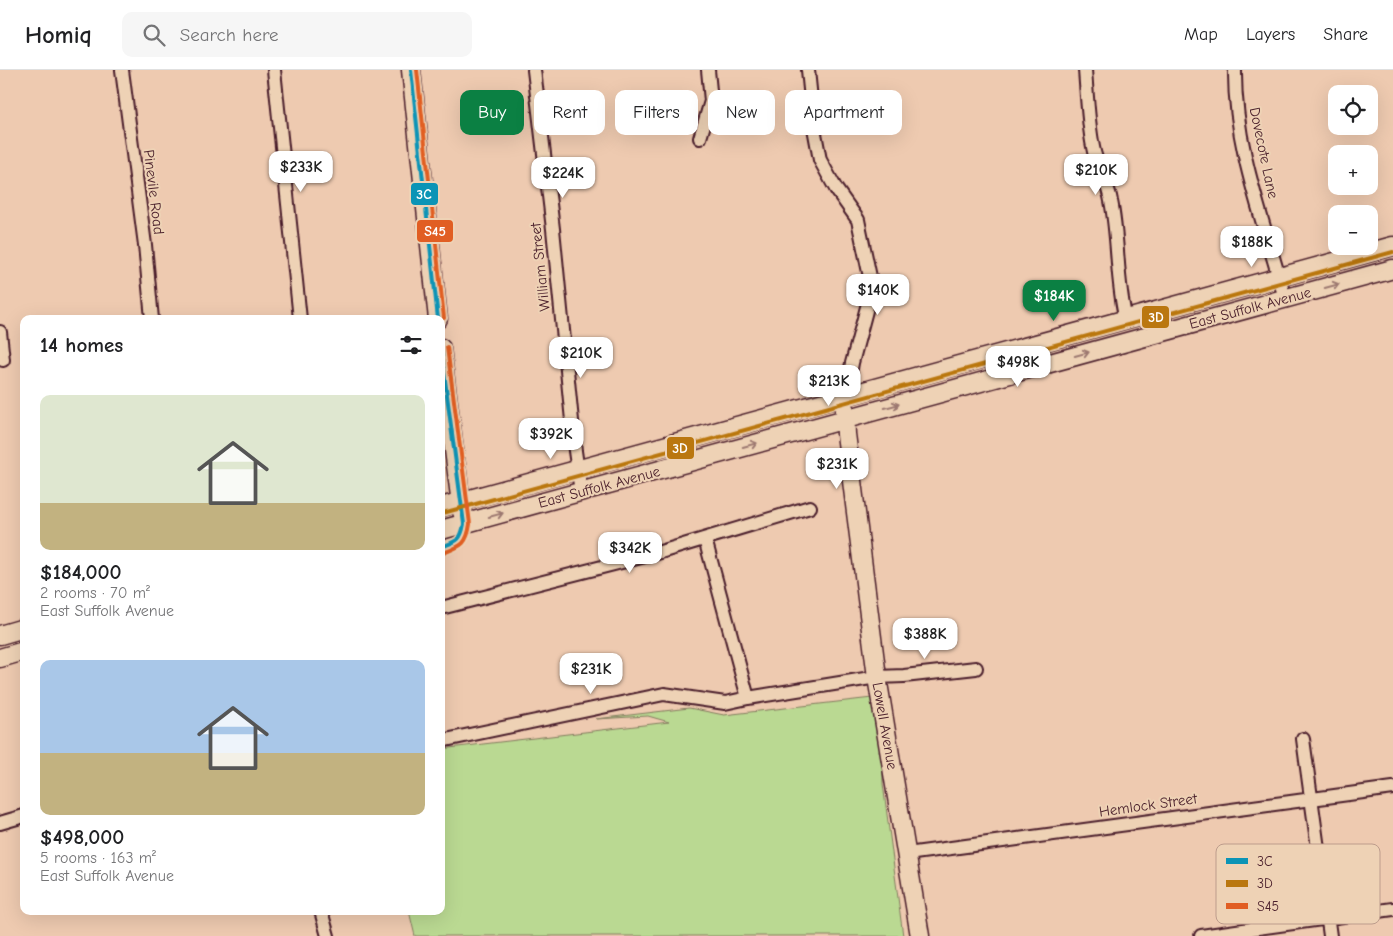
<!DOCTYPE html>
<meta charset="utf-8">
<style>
body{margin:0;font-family:"Comic Neue",sans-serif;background:#f6f6f6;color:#202124;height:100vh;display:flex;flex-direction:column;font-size:19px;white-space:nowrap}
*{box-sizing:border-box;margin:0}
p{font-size:16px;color:#757577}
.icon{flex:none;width:28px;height:28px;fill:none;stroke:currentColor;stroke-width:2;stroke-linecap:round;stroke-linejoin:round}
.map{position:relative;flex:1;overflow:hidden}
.drawer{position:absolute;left:20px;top:245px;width:425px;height:600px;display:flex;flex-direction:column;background:#fff;border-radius:10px;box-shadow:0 5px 20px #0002}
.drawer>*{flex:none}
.hud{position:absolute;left:460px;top:20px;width:475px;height:45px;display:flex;gap:10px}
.tools{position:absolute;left:1328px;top:15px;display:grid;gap:10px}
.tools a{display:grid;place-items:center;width:50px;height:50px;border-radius:10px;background:#fff;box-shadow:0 5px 20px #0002;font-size:25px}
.price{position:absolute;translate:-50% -42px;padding:0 11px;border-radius:10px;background:#fff;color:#222;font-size:16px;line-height:32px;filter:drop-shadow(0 1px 2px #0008)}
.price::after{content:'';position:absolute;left:50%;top:30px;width:15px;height:11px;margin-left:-8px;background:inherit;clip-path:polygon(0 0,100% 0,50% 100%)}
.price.current{background:#0b8043;color:#fff}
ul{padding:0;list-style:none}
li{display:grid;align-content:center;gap:10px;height:265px;padding:0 20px}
li span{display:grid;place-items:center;height:155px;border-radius:10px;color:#555}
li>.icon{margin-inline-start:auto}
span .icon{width:90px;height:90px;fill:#fffc;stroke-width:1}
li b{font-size:21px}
h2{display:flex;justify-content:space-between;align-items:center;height:60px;padding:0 20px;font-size:21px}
.chip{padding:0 18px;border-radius:10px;background:#fff;box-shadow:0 5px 20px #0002;font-size:18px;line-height:45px}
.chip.current{background:#0b8043;color:#fff}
header{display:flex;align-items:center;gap:30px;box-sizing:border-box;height:70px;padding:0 25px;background:#fff;border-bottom:1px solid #e0e0e0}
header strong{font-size:24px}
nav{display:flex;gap:28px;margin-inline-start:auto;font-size:18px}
.search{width:350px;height:45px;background:#f6f6f6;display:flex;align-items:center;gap:12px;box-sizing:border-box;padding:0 18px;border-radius:10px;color:#757577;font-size:19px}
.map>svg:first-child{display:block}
.green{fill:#bad992;stroke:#827c5e}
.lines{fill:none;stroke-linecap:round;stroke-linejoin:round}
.street-casing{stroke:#4a1f2b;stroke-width:16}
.secondary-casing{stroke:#4a1f2b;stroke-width:21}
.street{stroke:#eed2b5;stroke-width:12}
.secondary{stroke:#eed2b5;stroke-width:18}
.bus-1-casing{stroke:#eed2b5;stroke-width:8}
.bus-2-casing{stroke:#eed2b5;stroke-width:8}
.bus-3-casing{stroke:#eed2b5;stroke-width:8}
.bus-1{stroke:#0b94b6;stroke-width:4}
.bus-2{stroke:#ba770f;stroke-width:4}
.bus-3{stroke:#e15e23;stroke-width:4}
.oneway{stroke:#9c7870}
.labels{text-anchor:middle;stroke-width:4;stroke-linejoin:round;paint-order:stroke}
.street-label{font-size:15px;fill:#4a1f2b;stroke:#eed2b5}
.key{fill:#eed2b5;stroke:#bd9c8c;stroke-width:1}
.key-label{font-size:14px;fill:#4a1f2b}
.line-badge{stroke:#eed2b5;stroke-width:2}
.badge-label{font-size:14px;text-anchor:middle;font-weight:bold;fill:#fff}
</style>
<header>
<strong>Homiq</strong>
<div class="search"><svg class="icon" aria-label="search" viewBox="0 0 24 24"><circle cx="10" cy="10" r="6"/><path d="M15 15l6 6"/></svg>Search here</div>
<nav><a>Map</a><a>Layers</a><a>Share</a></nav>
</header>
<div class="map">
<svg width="1393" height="866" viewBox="0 0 1393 866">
<rect width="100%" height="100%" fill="#eecab0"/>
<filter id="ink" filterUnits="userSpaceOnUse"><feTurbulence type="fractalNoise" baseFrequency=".02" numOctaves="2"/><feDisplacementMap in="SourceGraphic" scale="10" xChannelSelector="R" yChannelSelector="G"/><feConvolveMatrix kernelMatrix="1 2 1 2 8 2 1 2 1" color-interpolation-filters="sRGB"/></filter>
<g filter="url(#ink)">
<!-- green -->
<path class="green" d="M881,627L883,714L903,866H415L409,841H441V679L669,652L648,646L596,649L689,638L724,645Z"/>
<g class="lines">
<defs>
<path id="street" d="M122,0L145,175L152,249
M274,0L300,249
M534,0L553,159L575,381L581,422
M808,0L814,58L820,90L836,119L858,150L870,207L871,222L852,293L846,326
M1085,0C1087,25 1088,52 1093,77C1096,96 1108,112 1111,131C1119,170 1116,211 1126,250
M1235,0C1234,78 1265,154 1285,229
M700,68L711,31L708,0
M0,262L3,290
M705,469L748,628
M441,538L657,483L810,437
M1303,669L1330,866
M441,671L664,624L725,633L748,628L877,607L904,606L976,598
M0,753L24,746
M907,784L1393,718
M321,841L328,866
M1201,866L1393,839"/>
<path id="secondary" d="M411,0L438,249
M441,278L462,442
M845,340L846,364L877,607L920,866
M441,437L1393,176
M441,460L1393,199
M0,565L24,558
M0,588L24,581"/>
</defs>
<!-- street casing -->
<use href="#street" class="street-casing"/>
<!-- secondary casing -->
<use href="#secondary" class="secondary-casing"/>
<!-- street -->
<use href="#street" class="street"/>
<!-- secondary -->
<use href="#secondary" class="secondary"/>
<defs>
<path id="bus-1" d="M411,0L438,249
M441,280L464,454C461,471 457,471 441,477"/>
<path id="bus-2" d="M443,443L1393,182"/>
<path id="bus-3" d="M417,0L444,248
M443,483C461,476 467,475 470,454L447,277"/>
</defs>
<!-- bus-1 casing -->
<use href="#bus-1" class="bus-1-casing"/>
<!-- bus-2 casing -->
<use href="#bus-2" class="bus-2-casing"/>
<!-- bus-3 casing -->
<use href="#bus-3" class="bus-3-casing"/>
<!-- bus-1 -->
<use href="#bus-1" class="bus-1"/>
<!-- bus-2 -->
<use href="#bus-2" class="bus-2"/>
<!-- bus-3 -->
<use href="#bus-3" class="bus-3"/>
</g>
<!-- one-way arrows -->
<defs><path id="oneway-shaft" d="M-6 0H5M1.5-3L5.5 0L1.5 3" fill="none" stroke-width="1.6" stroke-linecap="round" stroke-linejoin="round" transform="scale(1.25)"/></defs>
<g class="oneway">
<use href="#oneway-shaft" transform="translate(1332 216) rotate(-15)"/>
<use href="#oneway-shaft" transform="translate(1082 284) rotate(-15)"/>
<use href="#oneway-shaft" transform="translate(892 336) rotate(-15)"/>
<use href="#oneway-shaft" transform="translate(750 375) rotate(-15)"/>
<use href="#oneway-shaft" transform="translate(496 445) rotate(-15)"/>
</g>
</g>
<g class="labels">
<!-- street labels -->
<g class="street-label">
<text transform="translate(1264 83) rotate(78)" y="5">Dovecote Lane</text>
<text transform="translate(154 122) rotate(83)" y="5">Pinevile Road</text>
<text transform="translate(540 197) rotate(-96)" y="5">William Street</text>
<text transform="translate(1250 238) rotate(-15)" y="5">East Suffolk Avenue</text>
<text transform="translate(599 417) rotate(-15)" y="5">East Suffolk Avenue</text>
<text transform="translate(885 656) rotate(80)" y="5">Lowell Avenue</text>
<text transform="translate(1148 735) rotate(-8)" y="5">Hemlock Street</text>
</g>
</g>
<!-- legend -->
<rect x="1216" y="774" width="164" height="80" rx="8" class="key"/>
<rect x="1226" y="788" width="22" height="6" fill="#0b94b6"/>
<rect x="1226" y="810" width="22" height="7" fill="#ba770f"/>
<rect x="1226" y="833" width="22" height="6" fill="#e15e23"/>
<g class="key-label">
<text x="1257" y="796">3C</text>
<text x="1257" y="818">3D</text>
<text x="1257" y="841">S45</text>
</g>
<g class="line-badge">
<rect x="410" y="112" width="29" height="24" rx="5" fill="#0b94b6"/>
<rect x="416" y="149" width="38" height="24" rx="5" fill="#e15e23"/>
<rect x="1141" y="235" width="29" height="24" rx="5" fill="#ba770f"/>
<rect x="666" y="366" width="29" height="24" rx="5" fill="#ba770f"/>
</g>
<g class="badge-label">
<text x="424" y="129">3C</text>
<text x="435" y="166">S45</text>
<text x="1156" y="252">3D</text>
<text x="680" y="383">3D</text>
</g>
</svg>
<div class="tools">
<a><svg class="icon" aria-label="locate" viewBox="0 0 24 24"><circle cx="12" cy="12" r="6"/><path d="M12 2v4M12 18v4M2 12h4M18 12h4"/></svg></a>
<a>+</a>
<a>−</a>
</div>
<b class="price" style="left:301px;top:123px">$233K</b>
<b class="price" style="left:1096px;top:126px">$210K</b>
<b class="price" style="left:563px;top:129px">$224K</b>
<b class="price" style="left:1252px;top:198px">$188K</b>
<b class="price" style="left:878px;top:246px">$140K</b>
<b class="price current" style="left:1054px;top:252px">$184K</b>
<b class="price" style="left:581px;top:309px">$210K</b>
<b class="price" style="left:1018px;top:318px">$498K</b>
<b class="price" style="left:829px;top:337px">$213K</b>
<b class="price" style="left:551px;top:390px">$392K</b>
<b class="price" style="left:837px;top:420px">$231K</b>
<b class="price" style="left:630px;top:504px">$342K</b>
<b class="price" style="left:925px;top:590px">$388K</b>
<b class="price" style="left:591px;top:625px">$231K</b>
<div class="hud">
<a class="chip current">Buy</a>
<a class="chip">Rent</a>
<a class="chip">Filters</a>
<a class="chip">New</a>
<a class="chip">Apartment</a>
</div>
<section class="drawer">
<h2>14 homes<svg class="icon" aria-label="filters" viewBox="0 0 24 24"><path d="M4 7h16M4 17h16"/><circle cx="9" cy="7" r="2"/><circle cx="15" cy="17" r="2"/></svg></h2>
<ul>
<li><span style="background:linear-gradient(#dfe7d0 70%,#c2b280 0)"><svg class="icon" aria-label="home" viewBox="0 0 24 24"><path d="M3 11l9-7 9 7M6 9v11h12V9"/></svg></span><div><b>$184,000</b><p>2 rooms · 70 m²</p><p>East Suffolk Avenue</p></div></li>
<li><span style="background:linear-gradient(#a9c7e8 60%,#c2b280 0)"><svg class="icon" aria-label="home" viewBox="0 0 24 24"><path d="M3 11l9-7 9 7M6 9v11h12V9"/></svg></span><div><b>$498,000</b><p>5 rooms · 163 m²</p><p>East Suffolk Avenue</p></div></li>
</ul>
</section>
</div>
